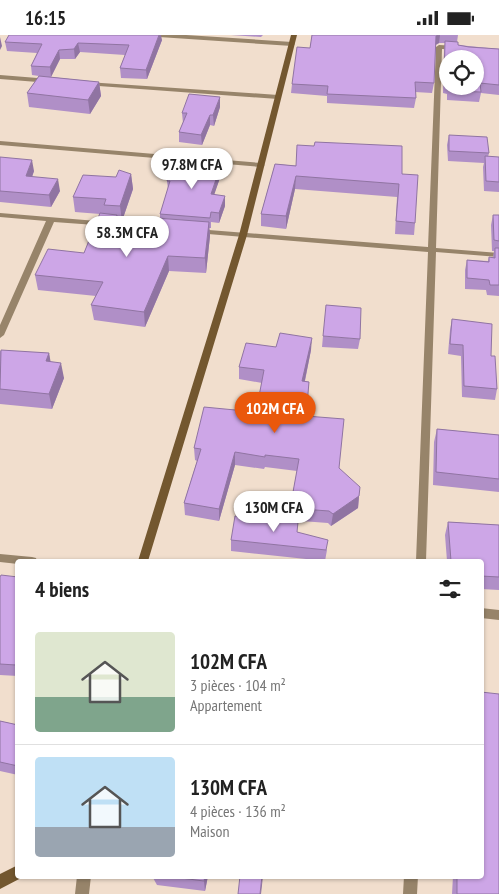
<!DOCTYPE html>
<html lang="fr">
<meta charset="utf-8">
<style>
body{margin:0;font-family:"PT Sans Narrow",sans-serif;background:#f6f6f6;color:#222;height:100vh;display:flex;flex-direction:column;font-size:19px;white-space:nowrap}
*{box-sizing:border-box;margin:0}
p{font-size:16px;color:#767676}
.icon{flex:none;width:28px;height:28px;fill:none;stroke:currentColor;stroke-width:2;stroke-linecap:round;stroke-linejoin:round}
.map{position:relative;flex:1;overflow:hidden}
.details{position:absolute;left:15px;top:524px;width:469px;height:320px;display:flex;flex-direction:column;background:#fff;border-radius:5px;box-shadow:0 1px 4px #0004}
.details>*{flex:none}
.buttons{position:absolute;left:439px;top:15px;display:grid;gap:10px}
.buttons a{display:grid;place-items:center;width:45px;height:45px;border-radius:50%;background:#fff;box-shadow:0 1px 4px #0004;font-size:25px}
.price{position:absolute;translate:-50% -42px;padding:0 11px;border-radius:18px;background:#fff;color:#222;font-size:16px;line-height:32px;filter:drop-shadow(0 1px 2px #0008)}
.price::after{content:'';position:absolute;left:50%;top:30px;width:15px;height:11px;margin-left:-8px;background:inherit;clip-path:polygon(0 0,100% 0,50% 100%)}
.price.current{background:#ea580c;color:#fff}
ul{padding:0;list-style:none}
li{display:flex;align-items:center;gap:15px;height:125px;padding:0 20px}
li+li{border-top:1px solid #e0e0e0}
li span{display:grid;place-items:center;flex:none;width:140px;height:100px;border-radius:5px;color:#555}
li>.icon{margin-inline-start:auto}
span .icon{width:60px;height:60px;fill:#fffc;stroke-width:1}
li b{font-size:21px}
h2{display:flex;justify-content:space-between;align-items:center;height:60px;padding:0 20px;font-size:21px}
.status{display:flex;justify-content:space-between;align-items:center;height:35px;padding:0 25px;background:#fff;direction:ltr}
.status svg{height:14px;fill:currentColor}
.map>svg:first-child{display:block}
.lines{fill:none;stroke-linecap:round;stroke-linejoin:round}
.street{fill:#97846a;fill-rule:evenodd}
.secondary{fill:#73572f;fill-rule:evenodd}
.wall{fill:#b08fc7;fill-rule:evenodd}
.shaded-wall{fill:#9074a2}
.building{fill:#cda6e7;stroke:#9074a2}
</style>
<div class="status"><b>16:15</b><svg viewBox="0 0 49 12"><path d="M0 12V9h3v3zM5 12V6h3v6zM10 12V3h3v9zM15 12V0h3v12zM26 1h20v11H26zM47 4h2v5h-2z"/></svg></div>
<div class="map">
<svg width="499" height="859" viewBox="0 0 499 859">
<rect width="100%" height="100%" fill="#f1decd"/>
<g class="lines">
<!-- street -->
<path class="street" d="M156,0H186L292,7L295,9L292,11L159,2Z
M439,10L458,11L461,13L458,15L442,14L436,213L499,218V222L436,217L426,526H416L428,217L196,198L192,196L196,194L428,212L436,12Z
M0,40L50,44L53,46L50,48L0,44Z
M87,47L278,60L281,62L278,64L85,50V48Z
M0,106L261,128L265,130L261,132L0,110Z
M0,178L109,187L113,189L109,191L54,187L4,300L0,303V290L46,186L0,182Z
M0,519L32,522L36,523L37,526H18V529L0,527Z
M481,573L499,575V585L481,583Z
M77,841H91L89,859H75Z
M404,841H418L417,859H403Z"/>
<!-- secondary -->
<path class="secondary" d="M291,0H297L247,200L148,526H138L239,200Z
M18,830V841L23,842L0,854V839Z"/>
</g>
<!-- wall -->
<path class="wall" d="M231,0H263L261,2Z
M312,0H458L457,7L458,10L499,14V60L481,58L479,67L447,65V59L443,58L444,16L445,8H439L436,10L434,48L432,58L415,57L416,63L414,73L327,68V61L291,58L292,49L310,13ZM448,24L475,51H448Z
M162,5L147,44L121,43L120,33L125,20L80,17L75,24H60L51,42L99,47L101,61L90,79L29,72L27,58L39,41L32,40L31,31L37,18L7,16L5,7Z
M220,72L214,91L210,90L202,110L179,107V97L183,88L182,78Z
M449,100L489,118L488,122H499V157L484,156L483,132L484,128L448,126L447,110Z
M0,122L34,136L32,142L60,156L51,172L0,167Z
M275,129L402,139L415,188L414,200L395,199L397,162L295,154L286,194L261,191V179Z
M221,130V140L214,159L225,171L219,188L211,187V193H209L210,201L206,238L169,236L145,292L94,285L91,270L96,261L38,255L35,240L84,218L100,179L75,177L73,162L116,142L131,139L133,154L122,186H118V187L154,190L160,183V179L168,154L167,146Z
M493,180H499V261L487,260L486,255L465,254V235L467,225L488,226L489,222H493L494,216H492L491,190Z
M452,284L491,321L497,354L495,365L462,362L461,321L448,319L450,295Z
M323,301L360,304L358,314L322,312Z
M276,312L311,315L305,346L309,347L306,381L339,433L359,461L358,473L331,491L328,488L288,485V473L293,457L297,436L265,432L264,434L235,430L219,486L185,480L184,468L197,426L195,425L194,413L256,377L262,348L239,344V332Z
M0,316L49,318L50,327L64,343L52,374L0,369Z
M437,394L499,400V457L433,450L434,407Z
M448,487L499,490V555L481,554V526H447L445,500Z
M298,497L327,515L325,526L231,516V505Z
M0,542H18V641L0,640Z
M0,686L18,690V740L0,736Z
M152,841H208L205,856L157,850Z
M453,841H481L499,859H452Z"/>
<!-- shaded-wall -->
<path class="shaded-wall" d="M159,0H161L162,5L147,44L146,35Z
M439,0H440L439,8L435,10L436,1Z
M0,2L2,11L0,15Z
M78,8L80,17L75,24L74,14Z
M59,15L60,24L51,42L50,32Z
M99,47L101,61L90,79L88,65Z
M220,62V72L214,91L213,80Z
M210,80V90L202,110L201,100Z
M32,125L34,136L28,153L26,141Z
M221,130V140L211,169V159Z
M131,139L133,154L122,186L120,171Z
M296,141L295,154L286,194V181Z
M58,144L60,156L51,172L49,160Z
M225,161V171L219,188V178Z
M117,180L119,194L115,187Z
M209,187L210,201L206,238L205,223Z
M168,221L169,236L145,292L144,277Z
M312,303L311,315L302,359V346Z
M49,318L52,334L46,326Z
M61,328L64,343L52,374L49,359Z
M235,417V430L219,486V474Z
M359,461L358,473L331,491L333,479Z
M205,841H208L205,856L204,846Z
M262,841H263L261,859H260Z"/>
<!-- building -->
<path class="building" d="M9,0H159L146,35L120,33L129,10L78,8L74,14L59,15L50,32L31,31L42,9L5,7Z
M312,0H439L436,1L434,48L415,47L416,63L327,59L328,51L292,49L297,12L310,13Z
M445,6L458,7V10L469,12L499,14V50L480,48L481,57L449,56V51H475V24H448V49H444Z
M39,41L99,47L88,65L27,58Z
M189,59L220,62L213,80H210L201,100L179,97L187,78H182Z
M449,100L487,102L489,118L449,116Z
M315,107L402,111V139L418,140L415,188L396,186L399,149L296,141L286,181L261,179L275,129L296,131L297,110L314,111Z
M485,121L499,122V147L486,146Z
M0,122L32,125L26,141L58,144L49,160L0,156Z
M175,125L221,130L211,159L225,161L219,178L211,177L210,183L160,179L170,146H167Z
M119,135L131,139L120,171L104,170L106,164L73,162L83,140L116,142Z
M100,178L117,180L115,187L154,190L156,183L209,187L205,223L168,221L144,277L91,270L103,247L35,240L48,214L84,218Z
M493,180H499V206L494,205Z
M495,213H499V250H490L489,245L467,243V225L489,227V222L495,223Z
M326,270L361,273L360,304L323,301Z
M452,284L492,289L491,321H495L497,354L464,351L463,310L450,309Z
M280,298L312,303L302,346L309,347L306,381L344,384L339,433L360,452L359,461L333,479L329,476L288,473L290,458L293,457L299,424L265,420V422L235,417L219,474L184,468L201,414L194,413L204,372L256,377L264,335L239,332L246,308L276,312Z
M1,315L49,318L46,326L61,328L49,359L0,354Z
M437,394L499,400V444L436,437Z
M235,481L298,487L297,497L328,505L326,515L231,505Z
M448,487L499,490V542L481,541V526H451Z
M1,540L18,542V626L16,630L0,629V542Z
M481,657L499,659V859H457V841H481Z
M0,686L18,690V731L0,727Z
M165,841H205L204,846Z
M240,841H262L260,859H238Z"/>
</svg>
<div class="buttons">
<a><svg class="icon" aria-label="locate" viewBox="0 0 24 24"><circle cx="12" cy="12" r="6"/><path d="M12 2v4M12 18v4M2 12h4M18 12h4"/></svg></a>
</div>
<b class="price" style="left:192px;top:155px">97.8M CFA</b>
<b class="price" style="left:127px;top:223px">58.3M CFA</b>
<b class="price current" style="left:275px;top:399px">102M CFA</b>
<b class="price" style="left:274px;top:498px">130M CFA</b>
<section class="details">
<h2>4 biens<svg class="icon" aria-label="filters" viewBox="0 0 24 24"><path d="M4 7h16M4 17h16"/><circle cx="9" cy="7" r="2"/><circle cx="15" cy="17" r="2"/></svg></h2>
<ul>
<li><span style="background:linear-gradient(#dfe7d0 65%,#7fa58c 0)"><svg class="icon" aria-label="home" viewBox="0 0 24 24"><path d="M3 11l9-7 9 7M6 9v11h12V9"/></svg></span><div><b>102M CFA</b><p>3 pièces · 104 m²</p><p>Appartement</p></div></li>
<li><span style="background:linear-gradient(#bfe0f5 70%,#9aa5b1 0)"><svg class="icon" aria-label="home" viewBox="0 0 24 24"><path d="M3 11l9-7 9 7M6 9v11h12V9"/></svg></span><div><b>130M CFA</b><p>4 pièces · 136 m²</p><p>Maison</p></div></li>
</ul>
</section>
</div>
